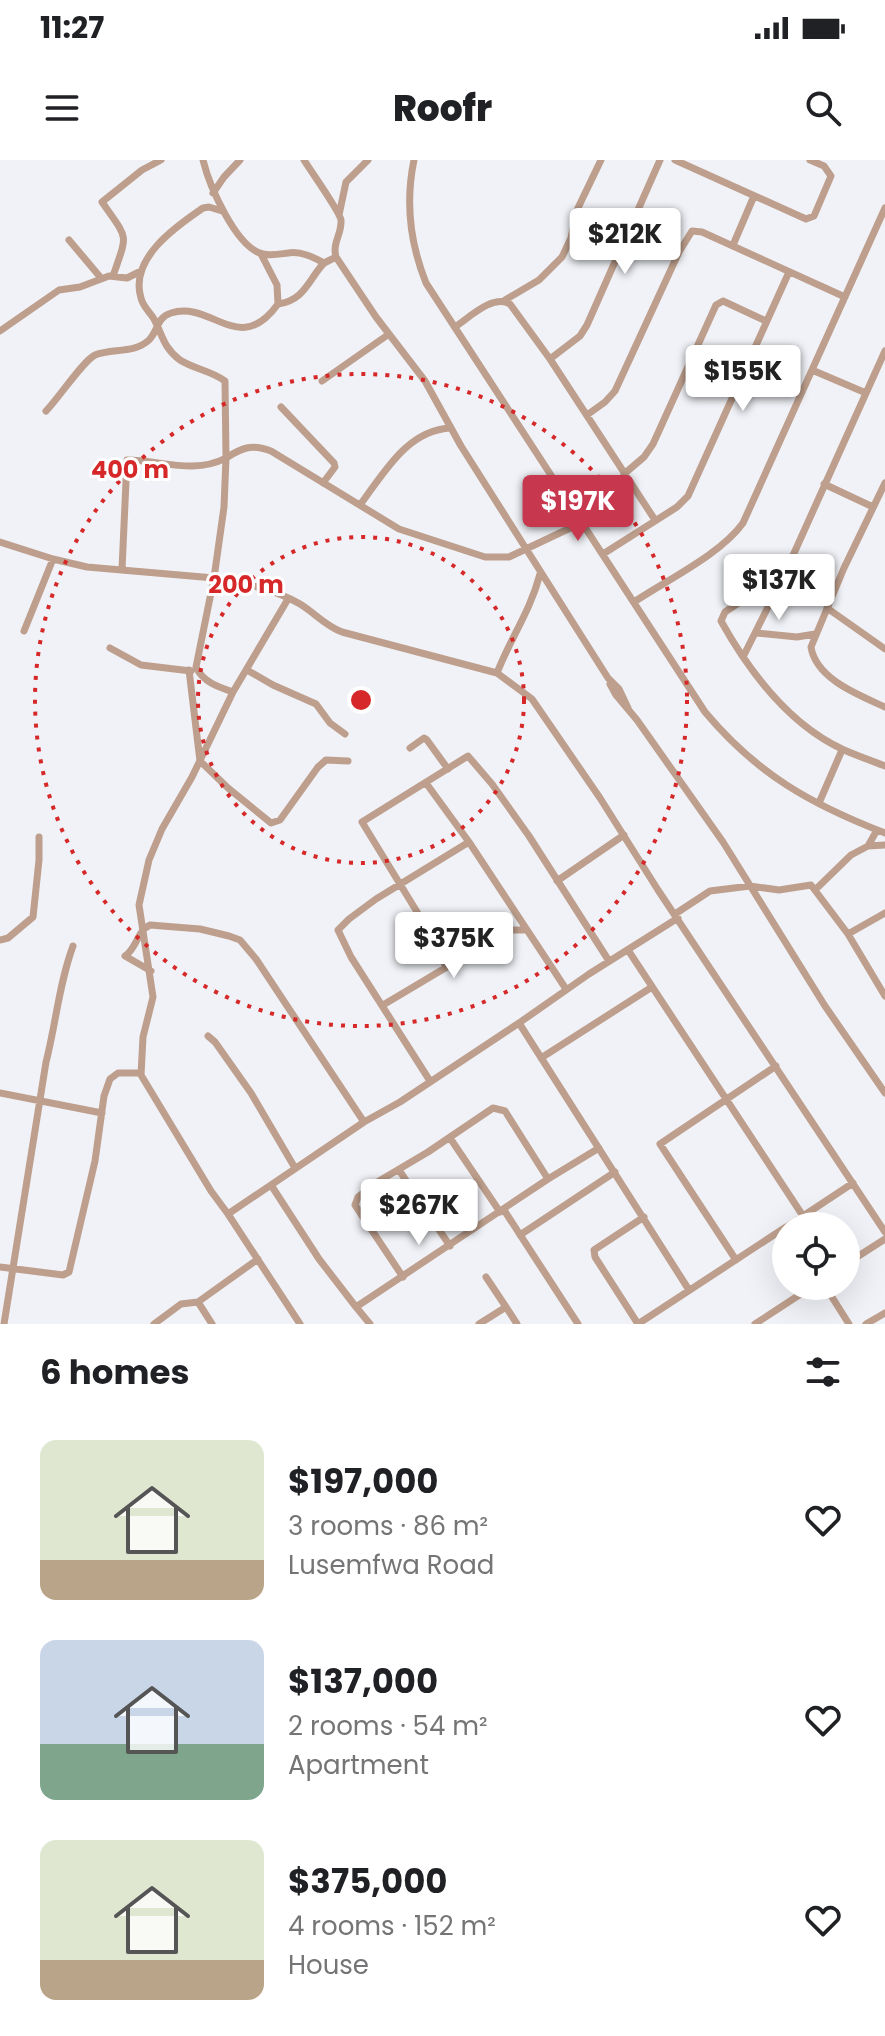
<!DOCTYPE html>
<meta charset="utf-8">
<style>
body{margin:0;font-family:Poppins,sans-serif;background:#f6f6f6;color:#202124;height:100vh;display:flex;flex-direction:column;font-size:30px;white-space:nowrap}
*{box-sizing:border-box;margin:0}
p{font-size:26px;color:#757577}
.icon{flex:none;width:44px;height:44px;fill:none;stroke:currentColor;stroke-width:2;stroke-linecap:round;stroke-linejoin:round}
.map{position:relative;height:1164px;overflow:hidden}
.drawer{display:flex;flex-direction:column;background:#fff;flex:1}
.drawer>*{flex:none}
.controls{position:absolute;left:772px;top:1052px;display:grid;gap:16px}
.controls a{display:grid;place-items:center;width:88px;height:88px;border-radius:50%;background:#fff;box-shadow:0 8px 32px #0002;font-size:40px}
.price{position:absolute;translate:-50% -68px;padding:0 18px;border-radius:8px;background:#fff;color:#222;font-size:26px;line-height:52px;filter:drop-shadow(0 2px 4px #0008)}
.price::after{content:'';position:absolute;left:50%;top:48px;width:24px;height:18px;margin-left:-12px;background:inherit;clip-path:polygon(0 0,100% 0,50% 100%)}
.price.active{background:#c7374d;color:#fff}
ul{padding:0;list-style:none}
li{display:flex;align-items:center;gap:24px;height:200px;padding:0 40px}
li span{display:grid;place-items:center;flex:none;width:224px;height:160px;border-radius:16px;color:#555}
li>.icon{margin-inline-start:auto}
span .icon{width:96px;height:96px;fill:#fffc;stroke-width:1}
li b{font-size:34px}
h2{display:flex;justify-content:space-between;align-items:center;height:96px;padding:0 40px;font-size:34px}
.status{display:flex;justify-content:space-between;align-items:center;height:56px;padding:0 40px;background:#fff;direction:ltr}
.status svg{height:22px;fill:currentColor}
header{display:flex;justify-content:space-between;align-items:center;height:104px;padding:0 40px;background:#fff;font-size:36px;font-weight:800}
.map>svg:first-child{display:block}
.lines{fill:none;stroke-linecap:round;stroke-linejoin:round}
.minor{stroke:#be9f8d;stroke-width:7}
.ring{fill:none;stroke:#d62828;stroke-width:4;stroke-dasharray:4 8}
.centre{fill:#d62828;stroke:#fff;stroke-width:4}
.ring-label{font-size:24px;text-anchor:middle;font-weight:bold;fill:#d62828;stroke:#fff;stroke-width:6;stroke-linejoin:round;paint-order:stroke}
</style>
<div class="status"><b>11:27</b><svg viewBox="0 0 49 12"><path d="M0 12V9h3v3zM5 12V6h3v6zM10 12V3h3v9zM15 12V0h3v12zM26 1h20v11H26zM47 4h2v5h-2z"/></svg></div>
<header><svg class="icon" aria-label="menu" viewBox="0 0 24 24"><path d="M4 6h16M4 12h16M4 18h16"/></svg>Roofr<svg class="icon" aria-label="search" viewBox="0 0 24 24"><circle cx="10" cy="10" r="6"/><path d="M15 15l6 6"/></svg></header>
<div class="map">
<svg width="885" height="1164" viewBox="0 0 885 1164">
<rect width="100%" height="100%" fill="#f0f2f7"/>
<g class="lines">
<!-- minor -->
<path class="minor" d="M203,0C209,25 236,88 263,94C271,96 280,94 288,93C301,91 313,97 324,103L336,97L376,157L425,221L461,286L608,518L619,529L628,548
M304,0C310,10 340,52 341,60C342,74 332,83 336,97
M414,0C405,43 410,83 426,123L705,552C757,614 810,644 885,673
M675,0L806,59L814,56L831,16L824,6L810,0
M213,33L224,17L240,0
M339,55L346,22L368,0
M69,80L101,118
M733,85L754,36
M113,116C128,72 129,81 102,42L142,10L161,0
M505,140L539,120L562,97L571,78L577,50L601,0
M278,144C305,140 308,120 324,103
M455,167C470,157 493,134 510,144L550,199L655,360
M0,171L59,130L80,127L109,116L127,118L141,111
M550,199L580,176L587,165L660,0
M812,210L866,233
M322,221L389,174
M281,247L334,303L335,307L323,323
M46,251C58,239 83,201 95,195C112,188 134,194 149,180C158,171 157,157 171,153C212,140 239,198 278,144L277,125L261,94
M587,255L605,242L615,231L679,92L692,71L702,72L845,137
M624,314L644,297L653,284L716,145L723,141L766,161
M885,323L844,408L811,487C816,519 859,535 885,547
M824,324L873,347
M360,345C384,313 407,270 451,268
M583,362L509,397H485L399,369L271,291C252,284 243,287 226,298L224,347L214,418C240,422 277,430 300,444C315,453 324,465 342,472L497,513L532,539L600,638L658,730L885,1072
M0,382L53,399L87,407L214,418L196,507C203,522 218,527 233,532
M603,394L677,347L688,336L789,112
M122,409L127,300C161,300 193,315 226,298L225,221C212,211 194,209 180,200C163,187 163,176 154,159C150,152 143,147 141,138C129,99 175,67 203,48L209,47L222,51
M783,413L725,452L721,461C750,513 789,565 844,590C858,596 872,601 885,606
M634,442C667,420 721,394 743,363L885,48
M827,448L885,489
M24,471L53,399
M756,473L797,477L815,474
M110,488L141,505L191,511
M743,497L786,411L885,191
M189,510L200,601L228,628L271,663L280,660L318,607L326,600L348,601
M247,510L273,525L316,544L330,563L345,574
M497,513C511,477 530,452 540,414
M610,524L616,535L637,560L723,682L825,846L885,933
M410,588L424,578L427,580L448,609
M426,623L469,682L566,829
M819,643L842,590
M868,686L885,685
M557,721L624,675
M816,729L851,695L868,686L877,670
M675,754L710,731L750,726L779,730L811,725L848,774L885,836
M848,774L885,753
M0,780L8,778L33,757L39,700V677
M628,790L803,1056
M445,808L444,796L362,662L468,596L492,624L529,676L609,801
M151,811L125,796C137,788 137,771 150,765L200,769L229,776L240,780L256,799L364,962
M383,845L509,770H526
M519,863L689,1130
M208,876L215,882L251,933L295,1008
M541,898L652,827
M430,921L351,797L338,770L349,759L376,739L469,682
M0,933L102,953
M450,978L500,1052
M399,1010L450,1086
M271,1025L319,1099L356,1147L548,1019L599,988
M504,1050L578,1164
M228,1054L211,1031L141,915L143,877L153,837L139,745L149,700L162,669L192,617L233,532L288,439
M644,1057L594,1090L595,1097L638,1164L786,1067
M788,1066L853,1023
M520,1075L615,1012
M736,1100L660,984L776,906
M846,1104L885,1079
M0,1107L63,1115L69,1112L95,1001L104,936L110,919L118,913H140
M403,1117L355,1045L358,1037L379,1021L428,992L493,948L505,951L548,1019
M825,1126L849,1164
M198,1142L212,1164
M356,1147L370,1164
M506,1147L517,1164
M4,1164L46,902C56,863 59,824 73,786
M154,1164L181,1144L198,1142L258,1099
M300,1164L228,1054L364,962L400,942L519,863L589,814L678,758
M479,1164L506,1147L486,1117
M755,1164L813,1126
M866,1164L885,1153"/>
</g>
<!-- distance rings -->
<g class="ring">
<circle cx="361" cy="540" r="163"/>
<circle cx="361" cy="540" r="326"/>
</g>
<circle cx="361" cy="540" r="12" class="centre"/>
<g class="ring-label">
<text x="130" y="318">400 m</text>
<text x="246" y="433">200 m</text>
</g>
</svg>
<div class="controls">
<a><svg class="icon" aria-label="locate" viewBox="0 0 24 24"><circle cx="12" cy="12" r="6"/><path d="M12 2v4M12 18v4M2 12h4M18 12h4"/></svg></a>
</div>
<b class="price" style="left:625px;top:116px">$212K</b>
<b class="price" style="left:743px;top:253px">$155K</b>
<b class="price active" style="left:578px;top:383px">$197K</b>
<b class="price" style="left:779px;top:462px">$137K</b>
<b class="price" style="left:454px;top:820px">$375K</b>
<b class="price" style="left:419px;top:1087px">$267K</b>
</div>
<section class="drawer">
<h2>6 homes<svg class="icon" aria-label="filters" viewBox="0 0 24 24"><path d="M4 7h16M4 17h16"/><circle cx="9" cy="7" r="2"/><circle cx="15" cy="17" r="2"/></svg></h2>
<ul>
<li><span style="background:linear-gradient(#dfe7d0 75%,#b9a48a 0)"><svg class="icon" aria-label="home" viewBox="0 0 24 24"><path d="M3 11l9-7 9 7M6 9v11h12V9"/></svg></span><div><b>$197,000</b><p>3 rooms · 86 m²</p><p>Lusemfwa Road</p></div><svg class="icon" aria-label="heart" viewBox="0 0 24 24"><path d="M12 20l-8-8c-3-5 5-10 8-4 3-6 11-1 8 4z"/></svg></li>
<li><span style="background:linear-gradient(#c9d6e8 65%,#7fa58c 0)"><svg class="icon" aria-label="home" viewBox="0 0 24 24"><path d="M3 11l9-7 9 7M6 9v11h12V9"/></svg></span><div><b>$137,000</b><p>2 rooms · 54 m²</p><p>Apartment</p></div><svg class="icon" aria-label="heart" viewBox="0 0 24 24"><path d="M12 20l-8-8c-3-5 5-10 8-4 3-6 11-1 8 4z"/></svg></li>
<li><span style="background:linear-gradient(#dfe7d0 75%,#b9a48a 0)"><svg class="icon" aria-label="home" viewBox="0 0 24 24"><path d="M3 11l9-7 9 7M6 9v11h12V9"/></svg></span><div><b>$375,000</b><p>4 rooms · 152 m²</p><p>House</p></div><svg class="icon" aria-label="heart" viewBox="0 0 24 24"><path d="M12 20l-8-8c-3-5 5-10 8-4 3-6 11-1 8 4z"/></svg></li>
</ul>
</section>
